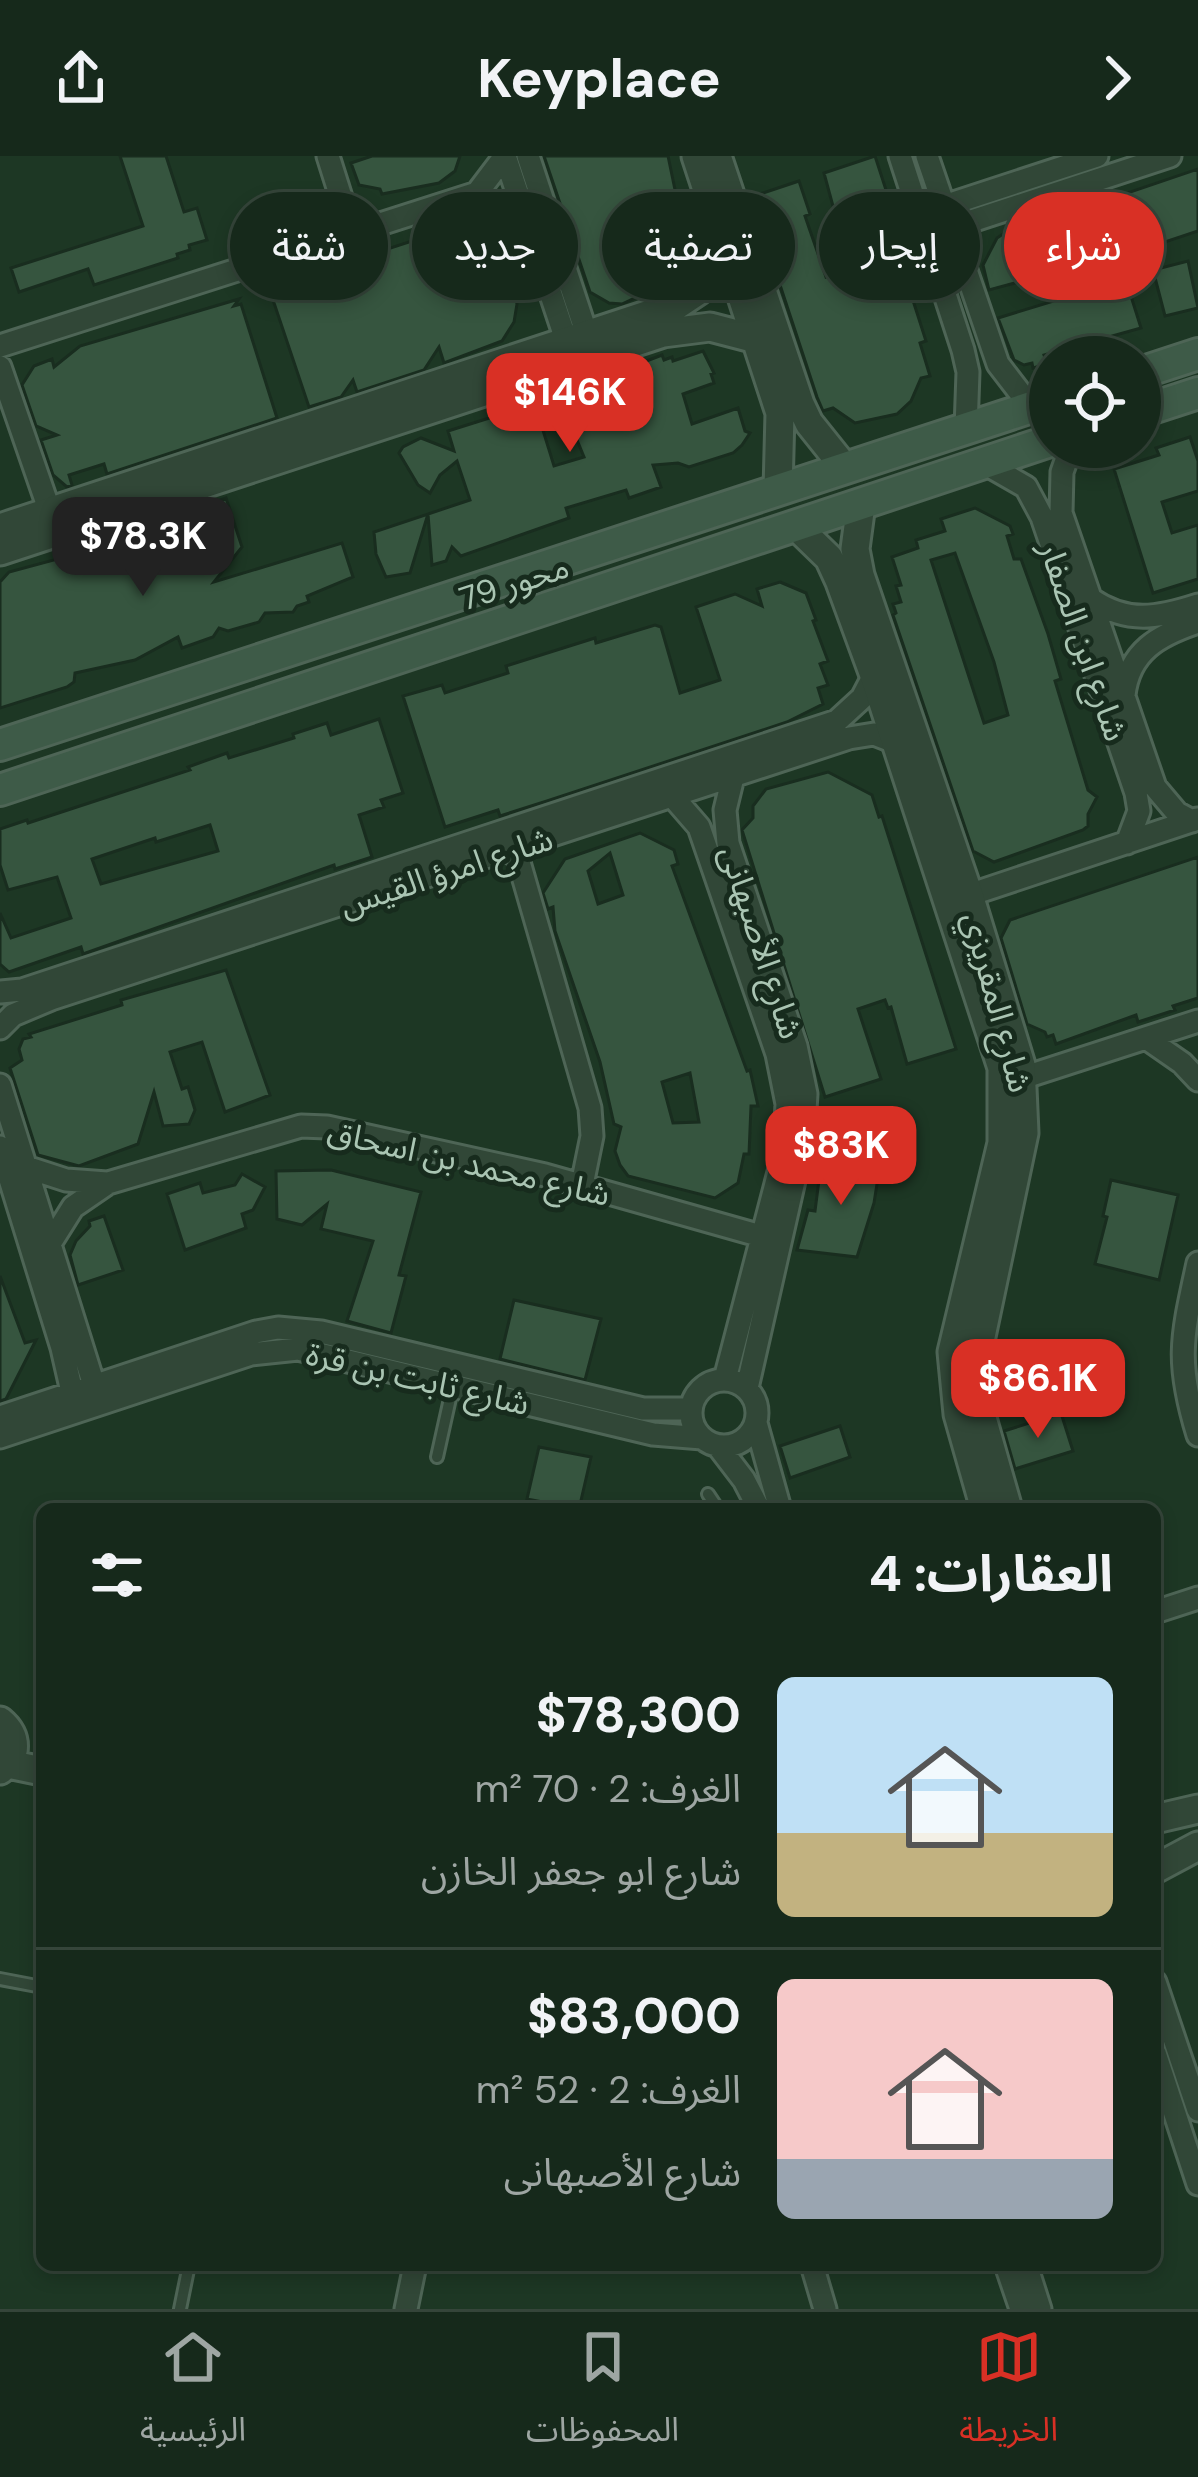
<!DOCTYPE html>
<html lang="ar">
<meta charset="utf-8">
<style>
body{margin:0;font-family:"DM Sans","Noto Sans Arabic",sans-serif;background:#233528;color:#f1f3f6;direction:rtl;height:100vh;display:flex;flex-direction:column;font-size:45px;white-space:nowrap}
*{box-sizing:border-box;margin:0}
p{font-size:39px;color:#9ea6a3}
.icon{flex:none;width:66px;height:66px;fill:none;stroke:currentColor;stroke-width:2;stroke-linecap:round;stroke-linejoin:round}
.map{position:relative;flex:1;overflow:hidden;direction:ltr}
.drawer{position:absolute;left:36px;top:1347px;width:1125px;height:768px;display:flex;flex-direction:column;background:#16291b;border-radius:18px;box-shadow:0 6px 18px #0003,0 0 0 3px #35453a;direction:rtl}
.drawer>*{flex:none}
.guide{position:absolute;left:36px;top:36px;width:1128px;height:108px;direction:rtl;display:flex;gap:24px}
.controls{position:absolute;left:1029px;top:180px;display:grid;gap:24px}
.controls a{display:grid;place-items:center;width:132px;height:132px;border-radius:50%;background:#16291b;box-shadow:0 6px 18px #0003,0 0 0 3px #35453a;font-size:60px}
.price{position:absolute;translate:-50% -102px;padding:0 27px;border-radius:24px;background:#d93025;color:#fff;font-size:39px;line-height:78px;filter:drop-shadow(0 3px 6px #0008)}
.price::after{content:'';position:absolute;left:50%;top:72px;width:36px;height:27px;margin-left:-18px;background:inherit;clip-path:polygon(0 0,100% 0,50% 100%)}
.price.current{background:#222;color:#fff}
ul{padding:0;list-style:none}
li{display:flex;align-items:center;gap:36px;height:300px;padding:0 48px}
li+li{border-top:3px solid #35453a}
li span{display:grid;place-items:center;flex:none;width:336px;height:240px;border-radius:18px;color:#555}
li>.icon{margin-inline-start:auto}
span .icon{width:144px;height:144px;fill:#fffc;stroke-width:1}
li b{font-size:51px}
h2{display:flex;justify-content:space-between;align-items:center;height:144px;padding:0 48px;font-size:51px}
.chip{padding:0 42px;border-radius:54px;background:#16291b;box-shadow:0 6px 18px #0003,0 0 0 3px #35453a;font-size:42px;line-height:108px}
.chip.current{background:#d93025;color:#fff}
header{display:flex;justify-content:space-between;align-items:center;height:156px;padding:0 48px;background:#16291b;font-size:54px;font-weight:700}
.tab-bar{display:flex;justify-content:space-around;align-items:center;height:168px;border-top:3px solid #35453a;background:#16291b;font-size:33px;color:#9ea6a3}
.tab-bar a{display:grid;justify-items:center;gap:6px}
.tab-bar .current{color:#d93025}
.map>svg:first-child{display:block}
.building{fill:#36553f;stroke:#192d1f;stroke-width:3;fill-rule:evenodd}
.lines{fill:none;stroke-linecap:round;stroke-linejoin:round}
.service-casing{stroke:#4e6556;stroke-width:16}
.minor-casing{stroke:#4e6556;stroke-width:27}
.tertiary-casing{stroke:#4e6556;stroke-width:33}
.secondary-casing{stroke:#4e6556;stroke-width:36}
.service{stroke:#314737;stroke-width:10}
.minor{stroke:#314737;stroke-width:21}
.tertiary{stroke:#314737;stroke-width:27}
.secondary{stroke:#3e5b48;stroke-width:30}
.labels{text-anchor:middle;stroke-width:10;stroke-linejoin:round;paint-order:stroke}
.street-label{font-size:33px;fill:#aac5b3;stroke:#172b1d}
</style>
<header><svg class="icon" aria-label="forward" viewBox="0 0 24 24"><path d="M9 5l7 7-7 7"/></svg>Keyplace<svg class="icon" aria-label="share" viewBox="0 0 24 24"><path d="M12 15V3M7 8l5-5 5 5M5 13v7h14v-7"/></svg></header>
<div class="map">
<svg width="1198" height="2153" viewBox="0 0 1198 2153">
<rect width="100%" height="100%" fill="#1d3724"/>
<!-- building -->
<path class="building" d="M120,0H166L184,56L197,52L207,84L189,89L190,94L177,98L178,102L94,129L88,113L19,136L11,112L143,70Z
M372,0H460L455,15L439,27L382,38L380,33L359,29L351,7Z
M544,0H668L690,106L679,125L669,133L655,137L654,133L622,148L609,147L590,136Z
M875,0L887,37L882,38L915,133L910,135L926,185L920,187L930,220L921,222L911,245L897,258L855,267L833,252L823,255L817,241L751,41L799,25L810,58L805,60L826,121L850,113L824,17Z
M1198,13V75L1102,107L1108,126L1125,121L1141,172L1044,199L1047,208L1033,212L1032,207L1024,209L1014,204L998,162L1093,133L1085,108L989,134L983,109L997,82L1009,74L1010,77Z
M466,70L489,78L508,104L517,148L514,166L502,185L444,207L439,191L424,214L357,236L353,224L341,241L309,251L271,138L358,106L357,103L427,80L454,90L447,71Z
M1188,105L1198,152L1165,160L1153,114Z
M239,143L234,150L241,148L277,262L107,318L104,308L69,319L72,329L67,331L53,319L41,284L57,279L36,270L22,229L34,210L52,203L54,211L80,190Z
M703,195L714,217L711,218L714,227L683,238L692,268L738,252L745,275L750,277L742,289L733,297L689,311L678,307L653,309L661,331L629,342L626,334L566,352L569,362L461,400L452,391L446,405L432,409L428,358L470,344L457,305L440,319L430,337L418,329L399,297L403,291L421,282L454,295L448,275L502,258L500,253L533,242L554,310L584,301L564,252L567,250L564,238L599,228L605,220L615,221L647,243L636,209L662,199L664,204L672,201L673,205Z
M1190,281L1198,305V335L1162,346L1172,377L1198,369V423L1153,437L1114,313L1159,299L1156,292Z
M226,342L242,391L214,426L342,387L353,421L307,440L309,446L297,450L293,456L265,457L259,466L228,475L219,472L213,481L182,492L178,481L135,504L75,517L74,526L67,531L0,552V426L9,416L54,404L62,396L79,392L91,396L109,391L161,365Z
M975,352L1010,370L1013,378L1007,380L1014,403H1021L1048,478L1061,523L1055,525L1088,634L1097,641L1088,658V670L1083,674L994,706L973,695L893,459L896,457L893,448L901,446L896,430L901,429L892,401L918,392L916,384L945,375L941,363ZM955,397L994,506L1008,559L984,567L931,404Z
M428,358L410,417L386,421L376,398L374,376Z
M780,426L806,437L816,464L813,465L828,505L820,508L828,529L818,532L823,548L787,566L547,645L500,660L498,654L445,671L403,540L442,529L445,537L508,517L506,510L595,482L596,487L655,469L661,471L680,537L720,524L696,451L735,438L762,450L757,433Z
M379,563L403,637L381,644L384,651L359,659L372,701L335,713L334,709L83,798L81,791L9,816L0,808V757L11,782L71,762L57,721L8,734L0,709V673L27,664L28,667L190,614L188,611L227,597L229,602L294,582L293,578L327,567L331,579ZM210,669L218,695L101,728L92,703L155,682L156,686Z
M828,616L872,639L879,661L882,660L956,893L907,908L891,851L888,852L885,844L858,853L881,923L825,941L742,674L753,662V650L766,633Z
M640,677L674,694L678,708L672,710L747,915L750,914L758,950H751L749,998H744L738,1027L715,1042L628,1020L620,1009L615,995L621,971L614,968L600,906L555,775L553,751L548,753L543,737L565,703ZM610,697L623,739L598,748L588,715ZM690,917L699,966L673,967L662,926Z
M1198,701V842L1173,850L1175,854L1138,866L1136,859L1056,888L1053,879L1047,881L1045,876L1027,868L1001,782L1010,764Z
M226,814L270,939L225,956L202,886L170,896L182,933L188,931L195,954L189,968L163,970L154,936L138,988L79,1010L38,999L10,912L22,904L19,893L23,883L31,881L29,878L122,849L121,844Z
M822,1001L880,1009L874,1047L857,1101L797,1094L808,1054L815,1055Z
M331,1014L421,1036L399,1119L406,1120L391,1177L347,1165L373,1085L321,1073L327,1048L302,1069L277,1063L276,1015Z
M242,1018L265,1031L253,1054L242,1058L246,1072L185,1094L167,1038L200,1027L203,1037L235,1029Z
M1111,1024L1178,1039L1159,1124L1095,1108L1107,1061L1103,1060Z
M104,1060L123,1114L78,1129L70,1099L76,1085L90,1070L89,1065Z
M0,1120L25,1187L36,1184L6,1243L0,1245Z
M514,1144L601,1163L585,1224L500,1203Z
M1061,1257L1073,1295L1015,1313L1004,1275Z
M840,1270L850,1301L790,1322L780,1290Z
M539,1291L591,1301L579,1353L527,1343Z"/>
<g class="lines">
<defs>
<path id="service" d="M437,1301L453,1229
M708,1338L718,1353
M0,1823L42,1831
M180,2153L189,2109"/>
<path id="minor" d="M328,0L352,76
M505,0L571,199
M528,0L590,188
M900,0L963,194L968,216L966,273
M927,0L998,208L1031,251
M932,54L1097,0
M938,76L1170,0
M0,190L477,37L505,0
M0,211L50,356
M1071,291L1062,316L1061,357L1155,631L1177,657L1192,665
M984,307L1026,331L1042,361L1136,637L1139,655L1127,687
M1091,443C1127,468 1158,462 1198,449
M1124,539C1129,495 1159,479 1198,466
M733,621L725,654L728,687L796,890L806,938L803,985L747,1232
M673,641L699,671L777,898L787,948L784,997L725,1223
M512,682L590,952L592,980L582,1029
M969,739L1197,663
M0,836L22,834L837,565L862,542L874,519
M0,872L13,859L51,843L849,582L874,578L897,587
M1146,882L1182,907L1198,924
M1010,926L1198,865
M0,929L98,1242
M0,991L62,1192L75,1249
M26,1011L66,1024L107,1027
M51,1086L73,1051L108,1027L301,970L327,971L545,1019L761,1080
M1198,1107C1182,1181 1175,1204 1198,1279
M691 1257a33 33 0 1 1 66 0a33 33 0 1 1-66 0Z
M0,1261L256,1176L278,1172L321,1176L643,1253H690
M756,1267L780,1353
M0,1281L251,1198L298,1193L653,1278L702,1282
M718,1290L744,1324L759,1353
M1155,1456L1198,1442
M1155,1826L1198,1954
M1155,1897L1198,2028
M812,2109L825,2153
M1006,2109L1021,2153
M1026,2109L1040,2153
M406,2153L415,2109"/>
<path id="tertiary" d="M696,0L780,257L778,334
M717,0L800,248L809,267L845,312
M861,348L855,393L860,419L969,739L1021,909L1024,977L975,1209L980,1255L1008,1353
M795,369L829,402L840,426L874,519L1002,912V987L952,1196L958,1258L985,1353
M0,372L677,149L698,135L728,97
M0,395L663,177L710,171L756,183
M0,1565C18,1580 18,1600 0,1614
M8,1608L42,1615
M1155,1663L1198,1653
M1155,1713L1198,1690"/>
<path id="secondary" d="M1140,217L1198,198
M1140,256L1198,237
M0,589L1050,245
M0,634L1050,285"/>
</defs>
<!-- service casing -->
<use href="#service" class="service-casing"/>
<!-- minor casing -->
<use href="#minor" class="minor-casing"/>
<!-- tertiary casing -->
<use href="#tertiary" class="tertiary-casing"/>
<!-- secondary casing -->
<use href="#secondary" class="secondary-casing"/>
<!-- service -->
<use href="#service" class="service"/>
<!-- minor -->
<use href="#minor" class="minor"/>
<!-- tertiary -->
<use href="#tertiary" class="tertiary"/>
<!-- secondary -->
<use href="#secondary" class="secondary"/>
</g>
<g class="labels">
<!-- street labels -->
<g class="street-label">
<text transform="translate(514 426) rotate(-18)" y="12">محور 79</text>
<text transform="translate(1084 485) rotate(71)" y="12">شارع ابن الصفار</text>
<text transform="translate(446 715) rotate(-18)" y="12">شارع امرؤ القيس</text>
<text transform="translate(762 786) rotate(72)" y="12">شارع الأصبهانى</text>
<text transform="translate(998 846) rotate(75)" y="12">شارع المقريزي</text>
<text transform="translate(469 1006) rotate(13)" y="12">شارع محمد بن اسحاق</text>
<text transform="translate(418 1222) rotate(13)" y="12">شارع ثابت بن قرة</text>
</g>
</g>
</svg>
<div class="controls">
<a><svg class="icon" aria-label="locate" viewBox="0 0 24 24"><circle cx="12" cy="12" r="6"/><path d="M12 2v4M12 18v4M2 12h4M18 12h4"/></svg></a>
</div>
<b class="price" style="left:570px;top:299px">$146K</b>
<b class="price current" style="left:143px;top:443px">$78.3K</b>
<b class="price" style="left:841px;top:1052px">$83K</b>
<b class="price" style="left:1038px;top:1285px">$86.1K</b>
<div class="guide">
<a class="chip current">شراء</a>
<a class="chip">إيجار</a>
<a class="chip">تصفية</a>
<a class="chip">جديد</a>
<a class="chip">شقة</a>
</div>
<section class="drawer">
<h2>العقارات: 4<svg class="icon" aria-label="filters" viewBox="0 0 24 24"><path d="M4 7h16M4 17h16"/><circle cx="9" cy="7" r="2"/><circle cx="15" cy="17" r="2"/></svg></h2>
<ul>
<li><span style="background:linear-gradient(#bfe0f5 65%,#c2b280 0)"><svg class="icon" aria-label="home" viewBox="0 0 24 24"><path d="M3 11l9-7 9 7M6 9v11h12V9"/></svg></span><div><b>$78,300</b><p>الغرف: 2 · 70 m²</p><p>شارع ابو جعفر الخازن</p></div></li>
<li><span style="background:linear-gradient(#f6c9c9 75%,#9aa5b1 0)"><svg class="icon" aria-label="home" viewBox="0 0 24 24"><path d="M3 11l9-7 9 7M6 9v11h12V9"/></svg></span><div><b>$83,000</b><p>الغرف: 2 · 52 m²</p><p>شارع الأصبهانى</p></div></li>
</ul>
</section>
</div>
<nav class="tab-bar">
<a class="current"><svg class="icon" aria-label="map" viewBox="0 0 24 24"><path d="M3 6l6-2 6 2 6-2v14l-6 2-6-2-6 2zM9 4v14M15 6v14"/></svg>الخريطة</a>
<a><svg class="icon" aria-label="saved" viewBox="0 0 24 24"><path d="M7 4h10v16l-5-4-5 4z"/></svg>المحفوظات</a>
<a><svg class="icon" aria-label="home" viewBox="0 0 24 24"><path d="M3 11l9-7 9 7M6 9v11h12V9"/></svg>الرئيسية</a>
</nav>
